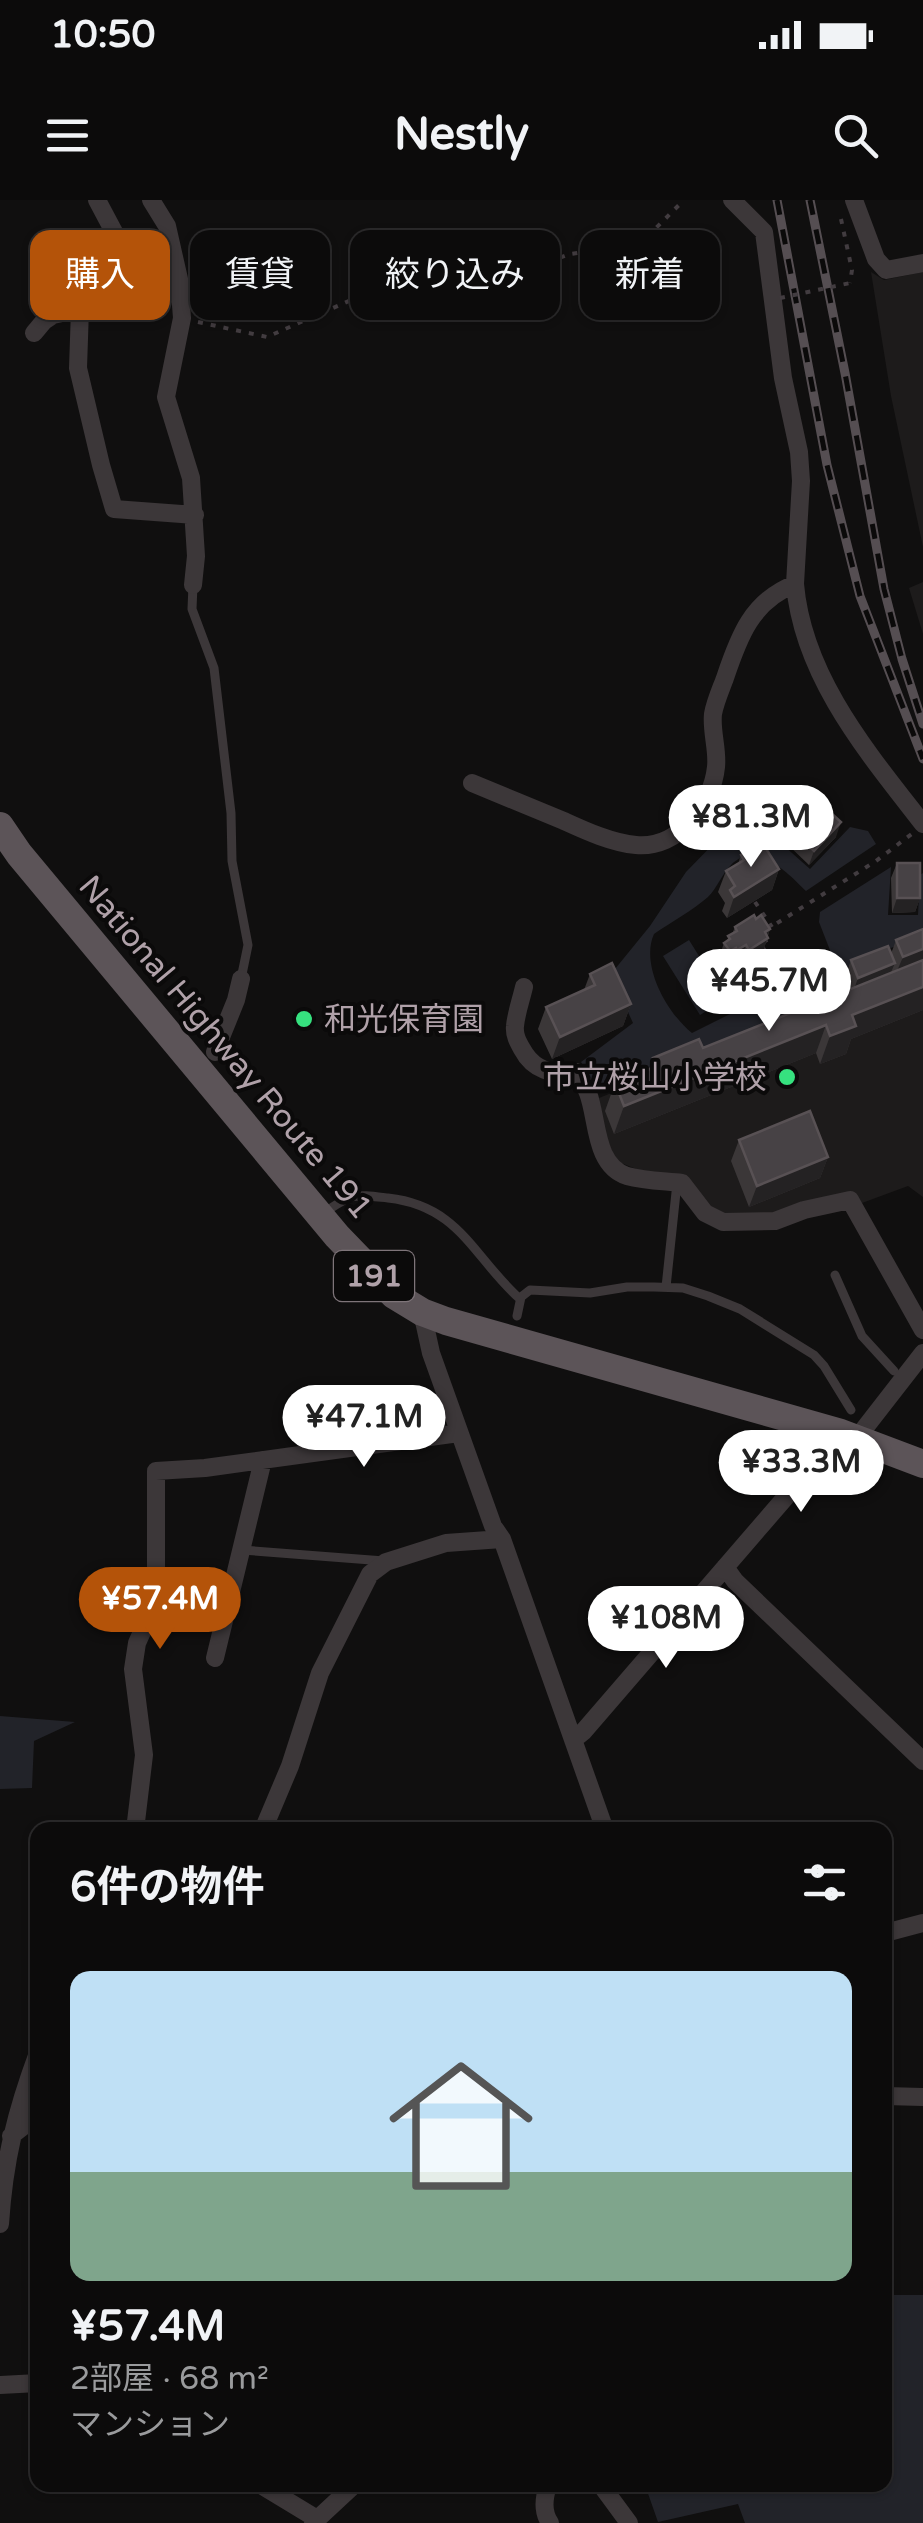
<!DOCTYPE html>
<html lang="ja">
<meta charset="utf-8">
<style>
body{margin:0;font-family:"Varela Round","Noto Sans JP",sans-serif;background:#1a1919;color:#f1f3f6;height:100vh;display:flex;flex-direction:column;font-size:38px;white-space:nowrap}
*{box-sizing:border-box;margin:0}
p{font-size:32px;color:#9a9b9d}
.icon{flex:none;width:55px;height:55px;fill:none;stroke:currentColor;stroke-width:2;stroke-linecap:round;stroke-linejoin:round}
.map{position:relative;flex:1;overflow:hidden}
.sheet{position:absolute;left:30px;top:1622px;width:862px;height:670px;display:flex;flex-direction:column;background:#0c0b0b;border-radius:20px;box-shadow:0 2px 8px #0004,0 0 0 2px #2c2b2c}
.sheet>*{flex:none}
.hud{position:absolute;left:30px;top:30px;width:865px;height:90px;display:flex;gap:20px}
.price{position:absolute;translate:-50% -85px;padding:0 22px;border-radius:35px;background:#fff;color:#222;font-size:32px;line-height:65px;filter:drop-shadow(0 2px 5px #0008)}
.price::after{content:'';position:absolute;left:50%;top:60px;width:30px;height:22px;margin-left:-15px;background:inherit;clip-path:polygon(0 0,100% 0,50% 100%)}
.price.on{background:#b45309;color:#fff}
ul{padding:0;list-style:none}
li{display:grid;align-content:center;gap:20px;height:530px;padding:0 40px}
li+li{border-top:2px solid #2c2b2c}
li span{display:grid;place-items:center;height:310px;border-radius:20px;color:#555}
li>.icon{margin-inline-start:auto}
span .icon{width:180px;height:180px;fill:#fffc;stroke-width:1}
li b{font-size:42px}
h2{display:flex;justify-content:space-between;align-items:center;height:120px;padding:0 40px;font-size:42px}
.chip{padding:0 35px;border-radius:20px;background:#0c0b0b;box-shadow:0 2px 8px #0004,0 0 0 2px #2c2b2c;font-size:35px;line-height:90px}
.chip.on{background:#b45309;color:#fff}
.status{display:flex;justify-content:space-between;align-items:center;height:70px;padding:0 50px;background:#0c0b0b;direction:ltr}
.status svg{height:28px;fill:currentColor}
header{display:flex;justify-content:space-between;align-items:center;height:130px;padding:0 40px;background:#0c0b0b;font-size:45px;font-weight:700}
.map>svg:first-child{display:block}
.built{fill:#1d1b1b}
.green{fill:#222329}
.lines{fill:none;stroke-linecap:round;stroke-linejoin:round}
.path{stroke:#423c40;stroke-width:4;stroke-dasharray:5 8;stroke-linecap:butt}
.service{stroke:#3c3739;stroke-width:9}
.minor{stroke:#3c3739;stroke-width:18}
.trunk{stroke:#5c5458;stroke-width:28}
.rail-casing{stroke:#554e52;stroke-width:9}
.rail{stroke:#0b0a0a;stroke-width:5;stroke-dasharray:15;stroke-linecap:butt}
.path-bridge{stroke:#423c40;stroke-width:4;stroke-dasharray:5 8;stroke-linecap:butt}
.wall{fill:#3b3738}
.shaded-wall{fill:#242223}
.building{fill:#474245;stroke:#585154;stroke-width:2.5}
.poi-dot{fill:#36e17f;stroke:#0b0a0a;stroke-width:4}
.labels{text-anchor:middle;stroke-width:8;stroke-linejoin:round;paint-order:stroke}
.shield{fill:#0b0a0a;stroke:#7e7479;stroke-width:2.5}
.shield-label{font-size:30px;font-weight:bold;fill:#b0a1a9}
.poi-label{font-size:32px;fill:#b0a1a9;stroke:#0b0a0a;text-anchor:start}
.street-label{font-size:32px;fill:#b0a1a9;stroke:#0b0a0a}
</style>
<div class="status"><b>10:50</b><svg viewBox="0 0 49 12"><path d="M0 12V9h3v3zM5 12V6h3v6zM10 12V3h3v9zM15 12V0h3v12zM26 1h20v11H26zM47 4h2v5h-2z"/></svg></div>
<header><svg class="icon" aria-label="menu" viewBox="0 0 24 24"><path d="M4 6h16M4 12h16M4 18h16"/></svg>Nestly<svg class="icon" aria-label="search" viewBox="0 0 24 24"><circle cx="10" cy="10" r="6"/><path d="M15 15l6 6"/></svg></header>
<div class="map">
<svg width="923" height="2323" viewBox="0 0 923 2323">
<rect width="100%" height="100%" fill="#100f0f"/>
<!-- built -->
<path class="built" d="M871,72L884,80L923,72V347L891,196Z
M923,382V434L909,388Z
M923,737V997L908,986L862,1003L852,991L777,1014L716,1013L654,976L616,961L606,937L599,898L845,799L839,773Z"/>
<!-- green -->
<path class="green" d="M850,627L868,631L876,644L806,691C788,673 756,639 731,665C722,674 717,688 708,697C692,711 671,722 654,734C640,765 667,813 692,833L772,793L833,758L819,722L820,712L891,667L888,715H918L920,675L923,673V734L836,772L844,798L598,890L581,862L633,823L617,788L615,769L650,726L686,672L721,636L739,631L783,645L810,669Z
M689,740L726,799L700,815L663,756Z
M0,1516L75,1522L34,1541L32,1588L0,1589Z
M885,2095H923V2323H745L738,2304L658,2322L645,2285H885Z"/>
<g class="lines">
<!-- path -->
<path class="path" d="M841,19L852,70L850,83
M198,122L267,137L376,89L403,81L546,63L570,54L591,51L625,48L649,35L684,0
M755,702L772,727
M766,730L876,661L913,633
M745,766L766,752L763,748L768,745L764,738
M708,770L722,762"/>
<!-- service -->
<path class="service" d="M193,385L192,409L214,468L231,613L232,661L248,745L241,779
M324,1013C352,993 354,994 388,998C460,1006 473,1057 520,1099
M835,1075L862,1136L894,1171
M666,1087L677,983
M517,1116L521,1097L530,1090L590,1093L627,1087H654L683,1088L708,1096L740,1109L814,1155L824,1166L851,1210
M242,1350L384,1361"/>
<!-- minor -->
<path class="minor" d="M97,0L148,96
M151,0L167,26L179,79L182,118L166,197L191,278L196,356L193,385
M732,0L764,32L783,178L799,252L801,281L795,384C803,477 868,553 923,624
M854,0L876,59L886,70L923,63
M80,109L78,168L101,265L114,309L195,315
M34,133L44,121L53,115L127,99L180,92
M472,583C503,596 533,608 564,621C586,631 612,643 636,645C678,649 712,606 716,567C718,550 711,531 713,514C715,502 721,489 725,478C739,436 752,401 795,384
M524,787C521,800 516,814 515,826C514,835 518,842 522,849C533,870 553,876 576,872C580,879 585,885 588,893C598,919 594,965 627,976C645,981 664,981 682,983L705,1013L723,1022L775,1021L804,1010L850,1000L923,1130
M215,852L236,800L241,779
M422,1112L431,1153L493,1326L502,1339L605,1630
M857,1238L923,1153
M725,1367L735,1381L923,1561
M215,1458L263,1260
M573,1540L583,1532L841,1233
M135,1630L144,1555L133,1469L137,1443L146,1423L156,1375V1271L205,1268L459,1233
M263,1630L290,1566L320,1473L370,1374L386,1362L446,1343L502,1339
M885,1733L923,1723
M885,1896L923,1897
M11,1936L38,1915
M0,2024C4,1961 16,1912 38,1853
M0,2185L38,2183
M261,2285L317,2319
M548,2285C544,2298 542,2311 550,2323
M601,2285L629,2323
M313,2323L354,2285"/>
<!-- trunk -->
<path class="trunk" d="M0,626L19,654L337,1036L394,1095L422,1112L446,1121L841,1233L923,1264"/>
<defs>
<path id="rail" d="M777,0L827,265L860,396L923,559
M810,0L845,173L884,389L902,459L923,524"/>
</defs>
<!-- rail casing -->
<use href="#rail" class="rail-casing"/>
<!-- rail -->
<use href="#rail" class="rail"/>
<!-- path-bridge -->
<path class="path-bridge" d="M780,98L850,83"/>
</g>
<!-- wall -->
<path class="wall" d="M791,629L836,637L809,665L786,643Z
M757,652L779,669L772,690L727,718L722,711L725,703L718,692L726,671L738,664L741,655Z
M897,663L920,698L915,712L892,713L891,678Z
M756,719L770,729L763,752L744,764L741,759L732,765L731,762L724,766L719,757L724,743L732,734L735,727Z
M923,729V810L851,839L846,854L820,864L816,853L614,934L605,911L615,883L649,870L653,858L703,848L852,789L846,774L851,760L891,754L896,740Z
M590,774L631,804L623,826L552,859L538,829L546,807L584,790Z
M739,940L828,957L820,978L749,1007L731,961Z"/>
<!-- shaded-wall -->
<path class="shaded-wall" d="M841,622L836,637L809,665L814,651Z
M779,669L772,690L727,718L734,697Z
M897,698H920L915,712L892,713Z
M770,729L763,752L744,764L749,750L765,732Z
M746,745L741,759L732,765L737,750Z
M736,748L731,762L724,766L730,751Z
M923,749V761L897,771L903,757Z
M895,763L889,777L853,792L858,778Z
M923,787V810L851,839L846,854L820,864L830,836L852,815Z
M631,804L623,826L552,859L560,837Z
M826,825L816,853L614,934L624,906Z
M828,957L820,978L749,1007L757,986Z"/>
<!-- building -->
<path class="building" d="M818,601L841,622L814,651L791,629Z
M754,647L757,652L765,647L779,669L734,697L730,690L735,686L726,671L744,660L741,655Z
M897,663H920V698H897Z
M754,715L756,719L761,715L770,729L765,732L768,738L749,750L746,745L737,750L736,748L730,751L724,743L730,739L728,736L737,731L735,727Z
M923,729V749L903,757L896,740Z
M888,746L895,763L858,778L851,760Z
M923,760V787L852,815L856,826L830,836L826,825L624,906L615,883L657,866L653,858L699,839L703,848Z
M612,763L631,804L560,837L546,807L595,785L590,774Z
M810,911L828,957L757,986L739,940Z"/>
<!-- markers -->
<g class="poi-dot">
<circle cx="304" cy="819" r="10"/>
<circle cx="787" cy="877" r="10"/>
</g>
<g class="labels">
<!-- shield labels -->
<rect class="shield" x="334" y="1051" width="80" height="50" rx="8"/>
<g class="shield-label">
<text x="374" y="1086">191</text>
</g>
<!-- poi labels -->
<g class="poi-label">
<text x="324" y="830">和光保育園</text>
<text x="767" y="888" text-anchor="end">市立桜山小学校</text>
</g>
<!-- street labels -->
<g class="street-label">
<text transform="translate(226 847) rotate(50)" y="11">National Highway Route 191</text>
</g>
</g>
</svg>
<b class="price" style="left:751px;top:670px">¥81.3M</b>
<b class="price" style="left:769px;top:834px">¥45.7M</b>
<b class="price" style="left:364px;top:1270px">¥47.1M</b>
<b class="price" style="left:801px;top:1315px">¥33.3M</b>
<b class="price on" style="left:160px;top:1452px">¥57.4M</b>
<b class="price" style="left:666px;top:1471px">¥108M</b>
<div class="hud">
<a class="chip on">購入</a>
<a class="chip">賃貸</a>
<a class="chip">絞り込み</a>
<a class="chip">新着</a>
</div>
<section class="sheet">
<h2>6件の物件<svg class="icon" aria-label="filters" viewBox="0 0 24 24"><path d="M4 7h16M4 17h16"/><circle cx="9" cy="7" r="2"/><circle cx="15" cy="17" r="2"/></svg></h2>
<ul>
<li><span style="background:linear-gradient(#bfe0f5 65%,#7fa58c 0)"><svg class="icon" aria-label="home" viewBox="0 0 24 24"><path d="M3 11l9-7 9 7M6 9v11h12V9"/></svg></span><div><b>¥57.4M</b><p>2部屋 · 68 m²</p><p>マンション</p></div></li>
</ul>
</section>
</div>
